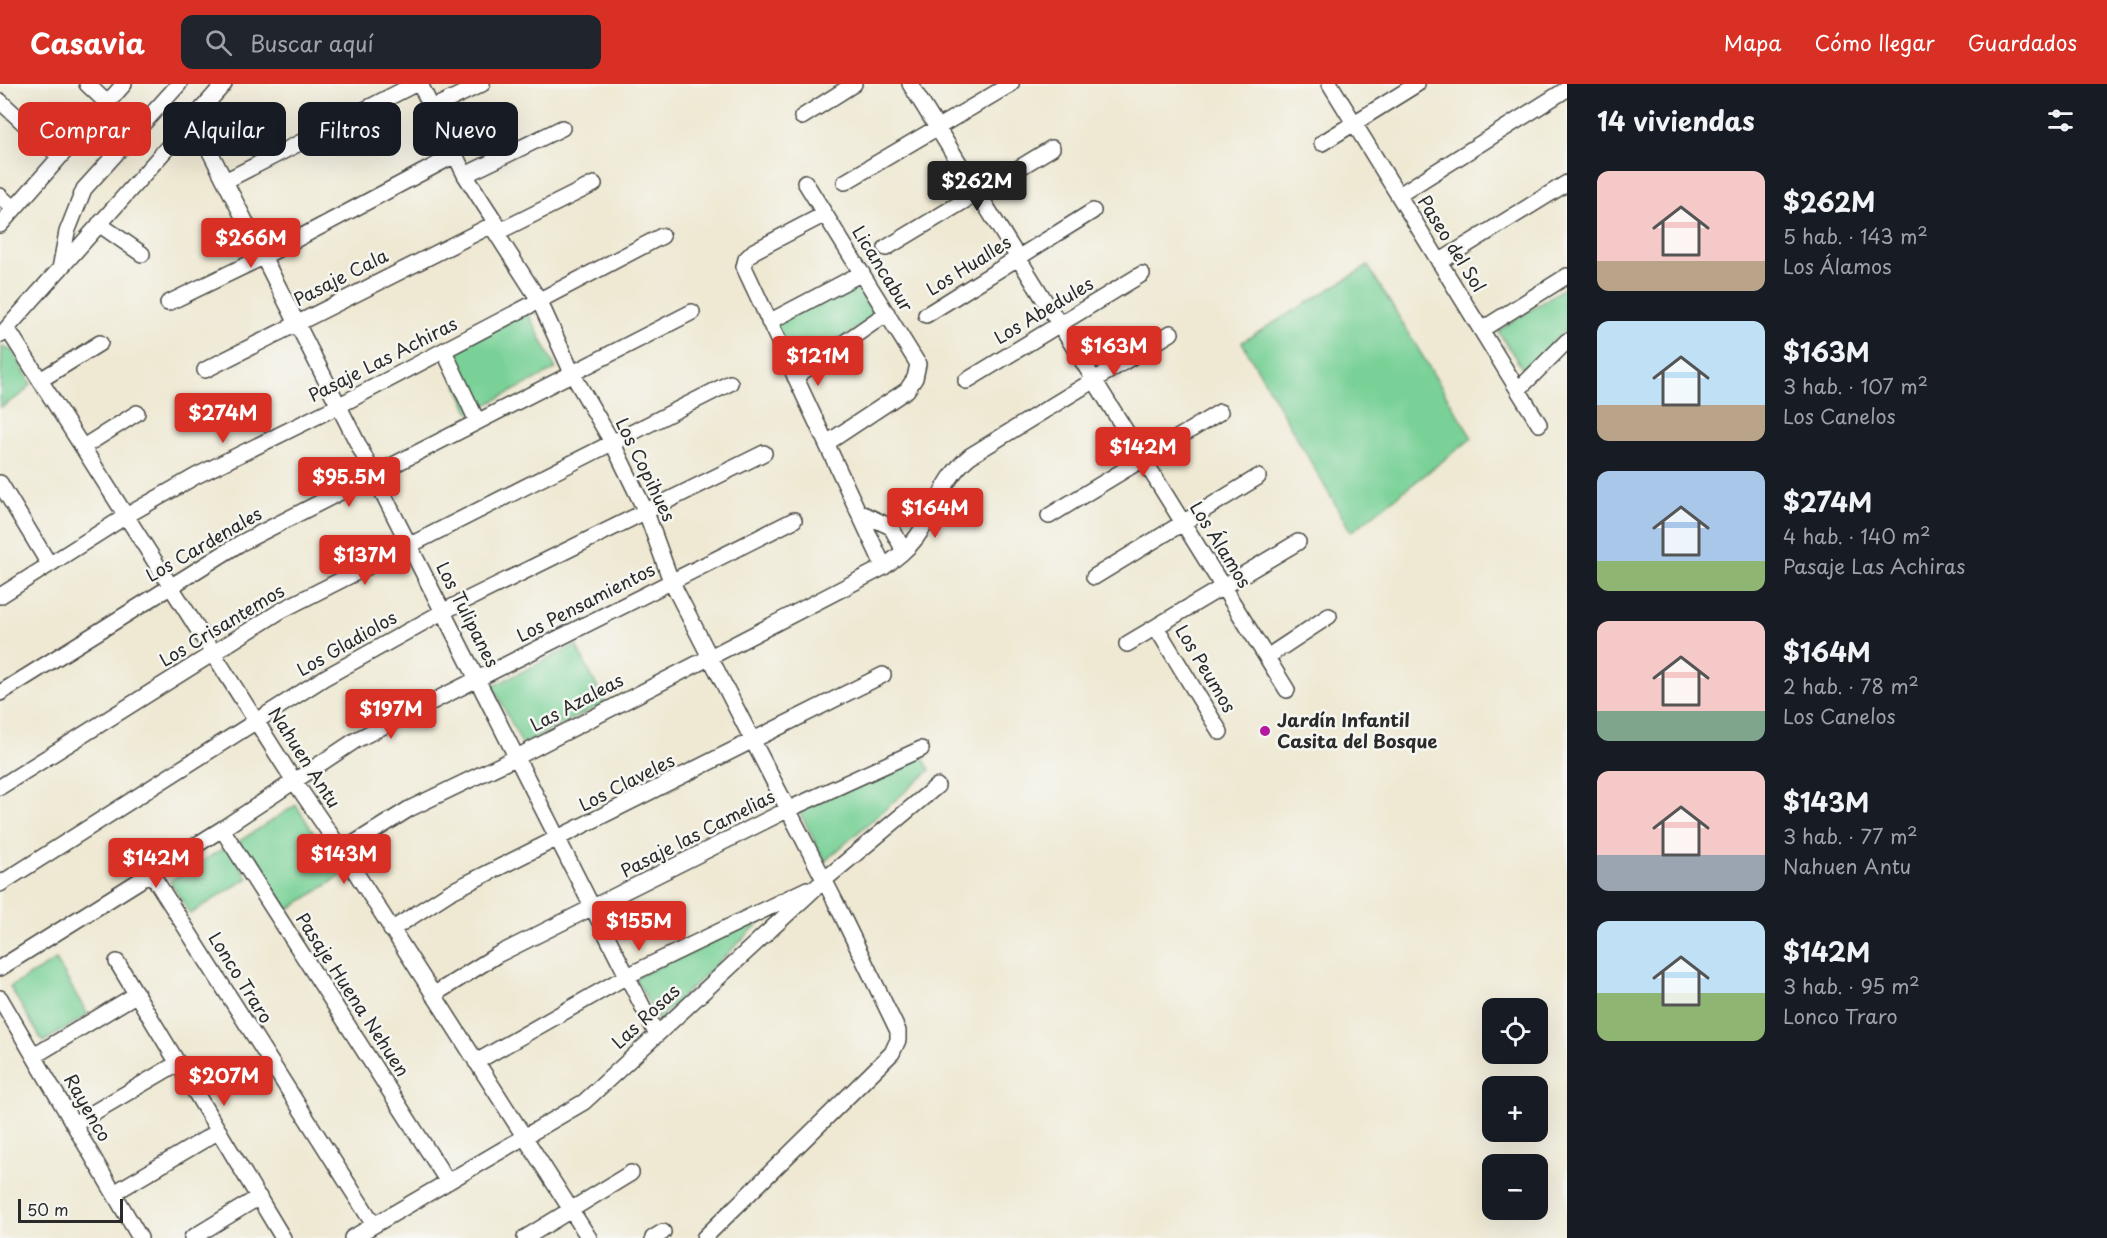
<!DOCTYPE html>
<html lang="es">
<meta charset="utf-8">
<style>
body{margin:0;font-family:"Playpen Sans",sans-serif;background:#20242c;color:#f1f3f6;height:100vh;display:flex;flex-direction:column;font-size:22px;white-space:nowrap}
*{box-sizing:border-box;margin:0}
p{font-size:20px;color:#9ea1a6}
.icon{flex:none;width:33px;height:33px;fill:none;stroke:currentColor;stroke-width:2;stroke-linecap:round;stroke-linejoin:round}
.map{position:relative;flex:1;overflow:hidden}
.details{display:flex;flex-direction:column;background:#171b24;width:540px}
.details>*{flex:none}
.banner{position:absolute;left:18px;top:18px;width:570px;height:54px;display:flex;gap:12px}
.fabs{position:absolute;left:1482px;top:914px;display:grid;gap:12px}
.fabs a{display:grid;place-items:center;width:66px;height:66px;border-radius:12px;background:#171b24;box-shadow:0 6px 24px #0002;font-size:30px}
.scale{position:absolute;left:18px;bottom:15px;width:105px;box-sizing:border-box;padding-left:6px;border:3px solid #2b2b2b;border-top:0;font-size:16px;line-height:21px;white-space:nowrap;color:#2b2b2b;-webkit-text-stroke:4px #f6f6f2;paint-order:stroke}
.price{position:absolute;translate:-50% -51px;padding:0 14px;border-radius:6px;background:#d93025;color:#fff;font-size:20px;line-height:39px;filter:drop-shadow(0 2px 3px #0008)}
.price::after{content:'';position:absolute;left:50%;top:36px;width:18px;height:14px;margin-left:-9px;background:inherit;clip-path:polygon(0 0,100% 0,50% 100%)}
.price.selected{background:#222;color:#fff}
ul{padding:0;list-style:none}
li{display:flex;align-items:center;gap:18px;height:150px;padding:0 30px}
li span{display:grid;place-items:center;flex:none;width:168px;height:120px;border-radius:12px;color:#555}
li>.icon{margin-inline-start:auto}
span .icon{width:72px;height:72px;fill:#fffc;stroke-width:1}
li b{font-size:26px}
h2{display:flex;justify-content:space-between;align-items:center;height:72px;padding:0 30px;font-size:26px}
.chip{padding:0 21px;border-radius:12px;background:#171b24;box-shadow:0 6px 24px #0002;font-size:21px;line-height:54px}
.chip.selected{background:#d93025;color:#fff}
header{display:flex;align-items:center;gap:36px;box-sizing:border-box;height:84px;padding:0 30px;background:#d93025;color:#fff}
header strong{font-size:28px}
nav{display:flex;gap:33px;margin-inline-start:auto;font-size:21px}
.search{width:420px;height:54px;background:#20242c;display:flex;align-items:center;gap:15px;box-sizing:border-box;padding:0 21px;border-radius:12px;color:#9ea1a6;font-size:22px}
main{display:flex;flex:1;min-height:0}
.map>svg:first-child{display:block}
.green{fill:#79d197;stroke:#527e61;stroke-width:1.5}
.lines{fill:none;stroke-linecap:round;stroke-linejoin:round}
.minor-casing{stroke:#484844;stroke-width:18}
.minor{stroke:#fff;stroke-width:15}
.poi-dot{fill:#b5179e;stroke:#f6f6f2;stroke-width:2}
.labels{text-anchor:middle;stroke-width:5;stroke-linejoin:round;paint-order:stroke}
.street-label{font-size:18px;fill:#2b2b2b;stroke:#f6f6f2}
.poi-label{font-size:18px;font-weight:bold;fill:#2b2b2b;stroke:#f6f6f2;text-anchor:start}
</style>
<header>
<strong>Casavia</strong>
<div class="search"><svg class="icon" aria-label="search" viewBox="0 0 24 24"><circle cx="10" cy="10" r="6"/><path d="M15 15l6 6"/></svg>Buscar aquí</div>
<nav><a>Mapa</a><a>Cómo llegar</a><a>Guardados</a></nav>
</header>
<main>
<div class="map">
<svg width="1567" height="1154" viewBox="0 0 1567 1154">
<rect width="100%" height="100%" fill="#f6f6f2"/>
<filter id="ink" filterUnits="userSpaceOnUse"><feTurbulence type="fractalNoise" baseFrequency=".0167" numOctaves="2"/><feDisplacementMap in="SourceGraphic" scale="12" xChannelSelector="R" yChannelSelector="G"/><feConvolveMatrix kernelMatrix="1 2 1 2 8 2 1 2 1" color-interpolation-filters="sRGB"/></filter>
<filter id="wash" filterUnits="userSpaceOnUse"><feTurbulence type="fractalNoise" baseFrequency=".008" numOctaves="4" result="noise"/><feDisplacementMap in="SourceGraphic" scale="24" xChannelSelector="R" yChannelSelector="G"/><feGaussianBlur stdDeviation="1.35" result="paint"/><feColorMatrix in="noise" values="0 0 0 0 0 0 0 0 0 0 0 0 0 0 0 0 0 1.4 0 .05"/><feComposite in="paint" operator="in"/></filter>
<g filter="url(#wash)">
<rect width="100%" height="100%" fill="#efe9d3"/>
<!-- green -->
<path class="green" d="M1368,182L1472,354L1351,448L1242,258Z
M860,195L880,228L797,286L776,241Z
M1567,202V245L1524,287L1498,247Z
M524,227L529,231L556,285L470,329L440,265Z
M2,263L13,267L31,300L21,311L0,324Z
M576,561L605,619L522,660L493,602Z
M921,670L930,686L825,777L799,727Z
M296,721L341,792L283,829L238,758Z
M227,762L248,794L190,830L170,797Z
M774,825L658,936L635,894Z
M56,876L88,931L43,958L10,903Z"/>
</g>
<g filter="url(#ink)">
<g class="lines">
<defs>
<path id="minor" d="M87,0L107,19
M420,0L465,91L496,139V149L539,216L573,291L612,358L646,428L671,497L835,817L898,947V956L892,969L704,1154
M910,0L1287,606
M1330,0L1539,340
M0,17L60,73
M432,24L482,0
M802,33L854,0
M193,34L656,949
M1322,59L1417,0
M465,91L562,44
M225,97L415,0
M805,98L918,280L915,294L907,306L827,359
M845,98L1011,0
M1399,111L1567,5
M0,112L14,125
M825,130L754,167L746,175L744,183L884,483
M99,140L142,170
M0,141L124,0
M496,149L594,100
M886,164L1052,64
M1439,178L1567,99
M60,185L67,148L84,105L179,0
M168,219L263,173L455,71
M926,231L1093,127
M769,238L862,189
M7,244L294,697L342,767L589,1154
M1481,246L1567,192
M1,251L224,0
M444,267L477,337
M205,286L496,139
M795,293L887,229
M42,295L100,259
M966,297L1142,190
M1518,306L1567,257
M83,363L137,329
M0,399L49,480
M861,429L891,443L904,467
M1049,432L1220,328
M1094,493L1258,393
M0,512L126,432L196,392L338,322L662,152
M1156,543L1220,648
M1127,560L1298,458
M1267,573L1329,532
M0,609L239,460L692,228
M0,703L282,526L730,299
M222,745L448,1098
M342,767L409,725L517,673L884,483C896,474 907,466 916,454C937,426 941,396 970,372L1171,249
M151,789L374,1141
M0,800L324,594L444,527L764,369
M391,846L450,808L883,591
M117,878L283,1154
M0,884L222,745L356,656L794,436
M433,911L497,871L787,726L921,665
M0,914L140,1154
M34,972L137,910
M476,978L627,892L807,805
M74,1040L178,979
M114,1109L219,1047
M192,1154L259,1113
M352,1154L584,1018L823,797L937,702
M525,1154L631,1089
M653,1154L663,1148"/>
</defs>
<!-- minor casing -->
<use href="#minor" class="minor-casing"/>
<!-- minor -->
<use href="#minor" class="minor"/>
</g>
</g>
<!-- markers -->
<circle class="poi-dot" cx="1265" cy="647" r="6"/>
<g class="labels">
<!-- street labels -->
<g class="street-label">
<text transform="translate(1451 160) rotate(58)" y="6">Paseo del Sol</text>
<text transform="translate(969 182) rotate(-32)" y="6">Los Hualles</text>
<text transform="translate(882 185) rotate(58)" y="6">Licancabur</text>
<text transform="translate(341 194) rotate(-27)" y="6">Pasaje Cala</text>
<text transform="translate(1044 227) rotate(-31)" y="6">Los Abedules</text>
<text transform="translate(383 276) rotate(-27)" y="6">Pasaje Las Achiras</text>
<text transform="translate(645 386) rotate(64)" y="6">Los Copihues</text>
<text transform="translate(204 461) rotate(-30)" y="6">Los Cardenales</text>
<text transform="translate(1220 461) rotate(58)" y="6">Los Álamos</text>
<text transform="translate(586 519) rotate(-27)" y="6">Los Pensamientos</text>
<text transform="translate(467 531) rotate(63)" y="6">Los Tulipanes</text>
<text transform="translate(222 542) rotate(-31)" y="6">Los Crisantemos</text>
<text transform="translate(347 560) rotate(-30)" y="6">Los Gladiolos</text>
<text transform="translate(1205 585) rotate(59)" y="6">Los Peumos</text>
<text transform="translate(577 619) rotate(-28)" y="6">Las Azaleas</text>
<text transform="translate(304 674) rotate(57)" y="6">Nahuen Antu</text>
<text transform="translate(627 699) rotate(-27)" y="6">Los Claveles</text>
<text transform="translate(698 750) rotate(-27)" y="6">Pasaje las Camelias</text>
<text transform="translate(240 894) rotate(58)" y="6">Lonco Traro</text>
<text transform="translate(352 911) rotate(57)" y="6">Pasaje Huena Nehuen</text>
<text transform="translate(646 933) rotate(-43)" y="6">Las Rosas</text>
<text transform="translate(87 1024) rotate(60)" y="6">Rayenco</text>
</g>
<!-- poi labels -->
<g class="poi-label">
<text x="1277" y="643">Jardín Infantil<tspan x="1277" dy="21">Casita del Bosque</tspan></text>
</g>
</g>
</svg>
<div class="fabs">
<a><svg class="icon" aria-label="locate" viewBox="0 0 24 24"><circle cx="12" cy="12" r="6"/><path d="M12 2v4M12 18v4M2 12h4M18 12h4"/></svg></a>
<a>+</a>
<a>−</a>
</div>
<div class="scale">50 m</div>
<b class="price selected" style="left:977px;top:128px">$262M</b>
<b class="price" style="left:251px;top:185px">$266M</b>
<b class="price" style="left:1114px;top:293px">$163M</b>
<b class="price" style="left:818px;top:303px">$121M</b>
<b class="price" style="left:223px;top:360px">$274M</b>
<b class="price" style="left:1143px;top:394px">$142M</b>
<b class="price" style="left:349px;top:424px">$95.5M</b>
<b class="price" style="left:935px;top:455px">$164M</b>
<b class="price" style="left:365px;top:502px">$137M</b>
<b class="price" style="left:391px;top:656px">$197M</b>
<b class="price" style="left:344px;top:801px">$143M</b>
<b class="price" style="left:156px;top:805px">$142M</b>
<b class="price" style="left:639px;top:868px">$155M</b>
<b class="price" style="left:224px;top:1023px">$207M</b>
<div class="banner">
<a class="chip selected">Comprar</a>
<a class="chip">Alquilar</a>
<a class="chip">Filtros</a>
<a class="chip">Nuevo</a>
</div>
</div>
<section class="details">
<h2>14 viviendas<svg class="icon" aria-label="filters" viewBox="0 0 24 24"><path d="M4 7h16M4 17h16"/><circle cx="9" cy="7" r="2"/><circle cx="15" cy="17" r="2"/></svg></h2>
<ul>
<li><span style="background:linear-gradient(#f6c9c9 75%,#b9a48a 0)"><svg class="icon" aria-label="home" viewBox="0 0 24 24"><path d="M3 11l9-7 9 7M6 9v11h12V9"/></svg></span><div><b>$262M</b><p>5 hab. · 143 m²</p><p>Los Álamos</p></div></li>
<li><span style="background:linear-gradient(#bfe0f5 70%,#b9a48a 0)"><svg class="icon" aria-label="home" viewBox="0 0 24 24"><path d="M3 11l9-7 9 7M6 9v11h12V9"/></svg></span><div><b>$163M</b><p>3 hab. · 107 m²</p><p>Los Canelos</p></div></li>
<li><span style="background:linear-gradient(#a9c7e8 75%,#8fb573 0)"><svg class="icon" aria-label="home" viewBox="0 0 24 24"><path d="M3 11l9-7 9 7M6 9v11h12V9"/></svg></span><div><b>$274M</b><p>4 hab. · 140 m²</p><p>Pasaje Las Achiras</p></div></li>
<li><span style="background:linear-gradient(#f6c9c9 75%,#7fa58c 0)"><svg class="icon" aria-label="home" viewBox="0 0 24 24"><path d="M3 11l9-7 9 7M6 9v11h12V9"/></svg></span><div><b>$164M</b><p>2 hab. · 78 m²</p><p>Los Canelos</p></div></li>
<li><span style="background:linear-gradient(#f6c9c9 70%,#9aa5b1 0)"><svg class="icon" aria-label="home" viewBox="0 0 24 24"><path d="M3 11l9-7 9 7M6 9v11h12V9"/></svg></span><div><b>$143M</b><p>3 hab. · 77 m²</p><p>Nahuen Antu</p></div></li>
<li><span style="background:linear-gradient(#bfe0f5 60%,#8fb573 0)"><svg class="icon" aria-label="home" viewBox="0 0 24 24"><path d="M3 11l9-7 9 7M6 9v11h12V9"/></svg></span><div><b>$142M</b><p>3 hab. · 95 m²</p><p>Lonco Traro</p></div></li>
</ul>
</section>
</main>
